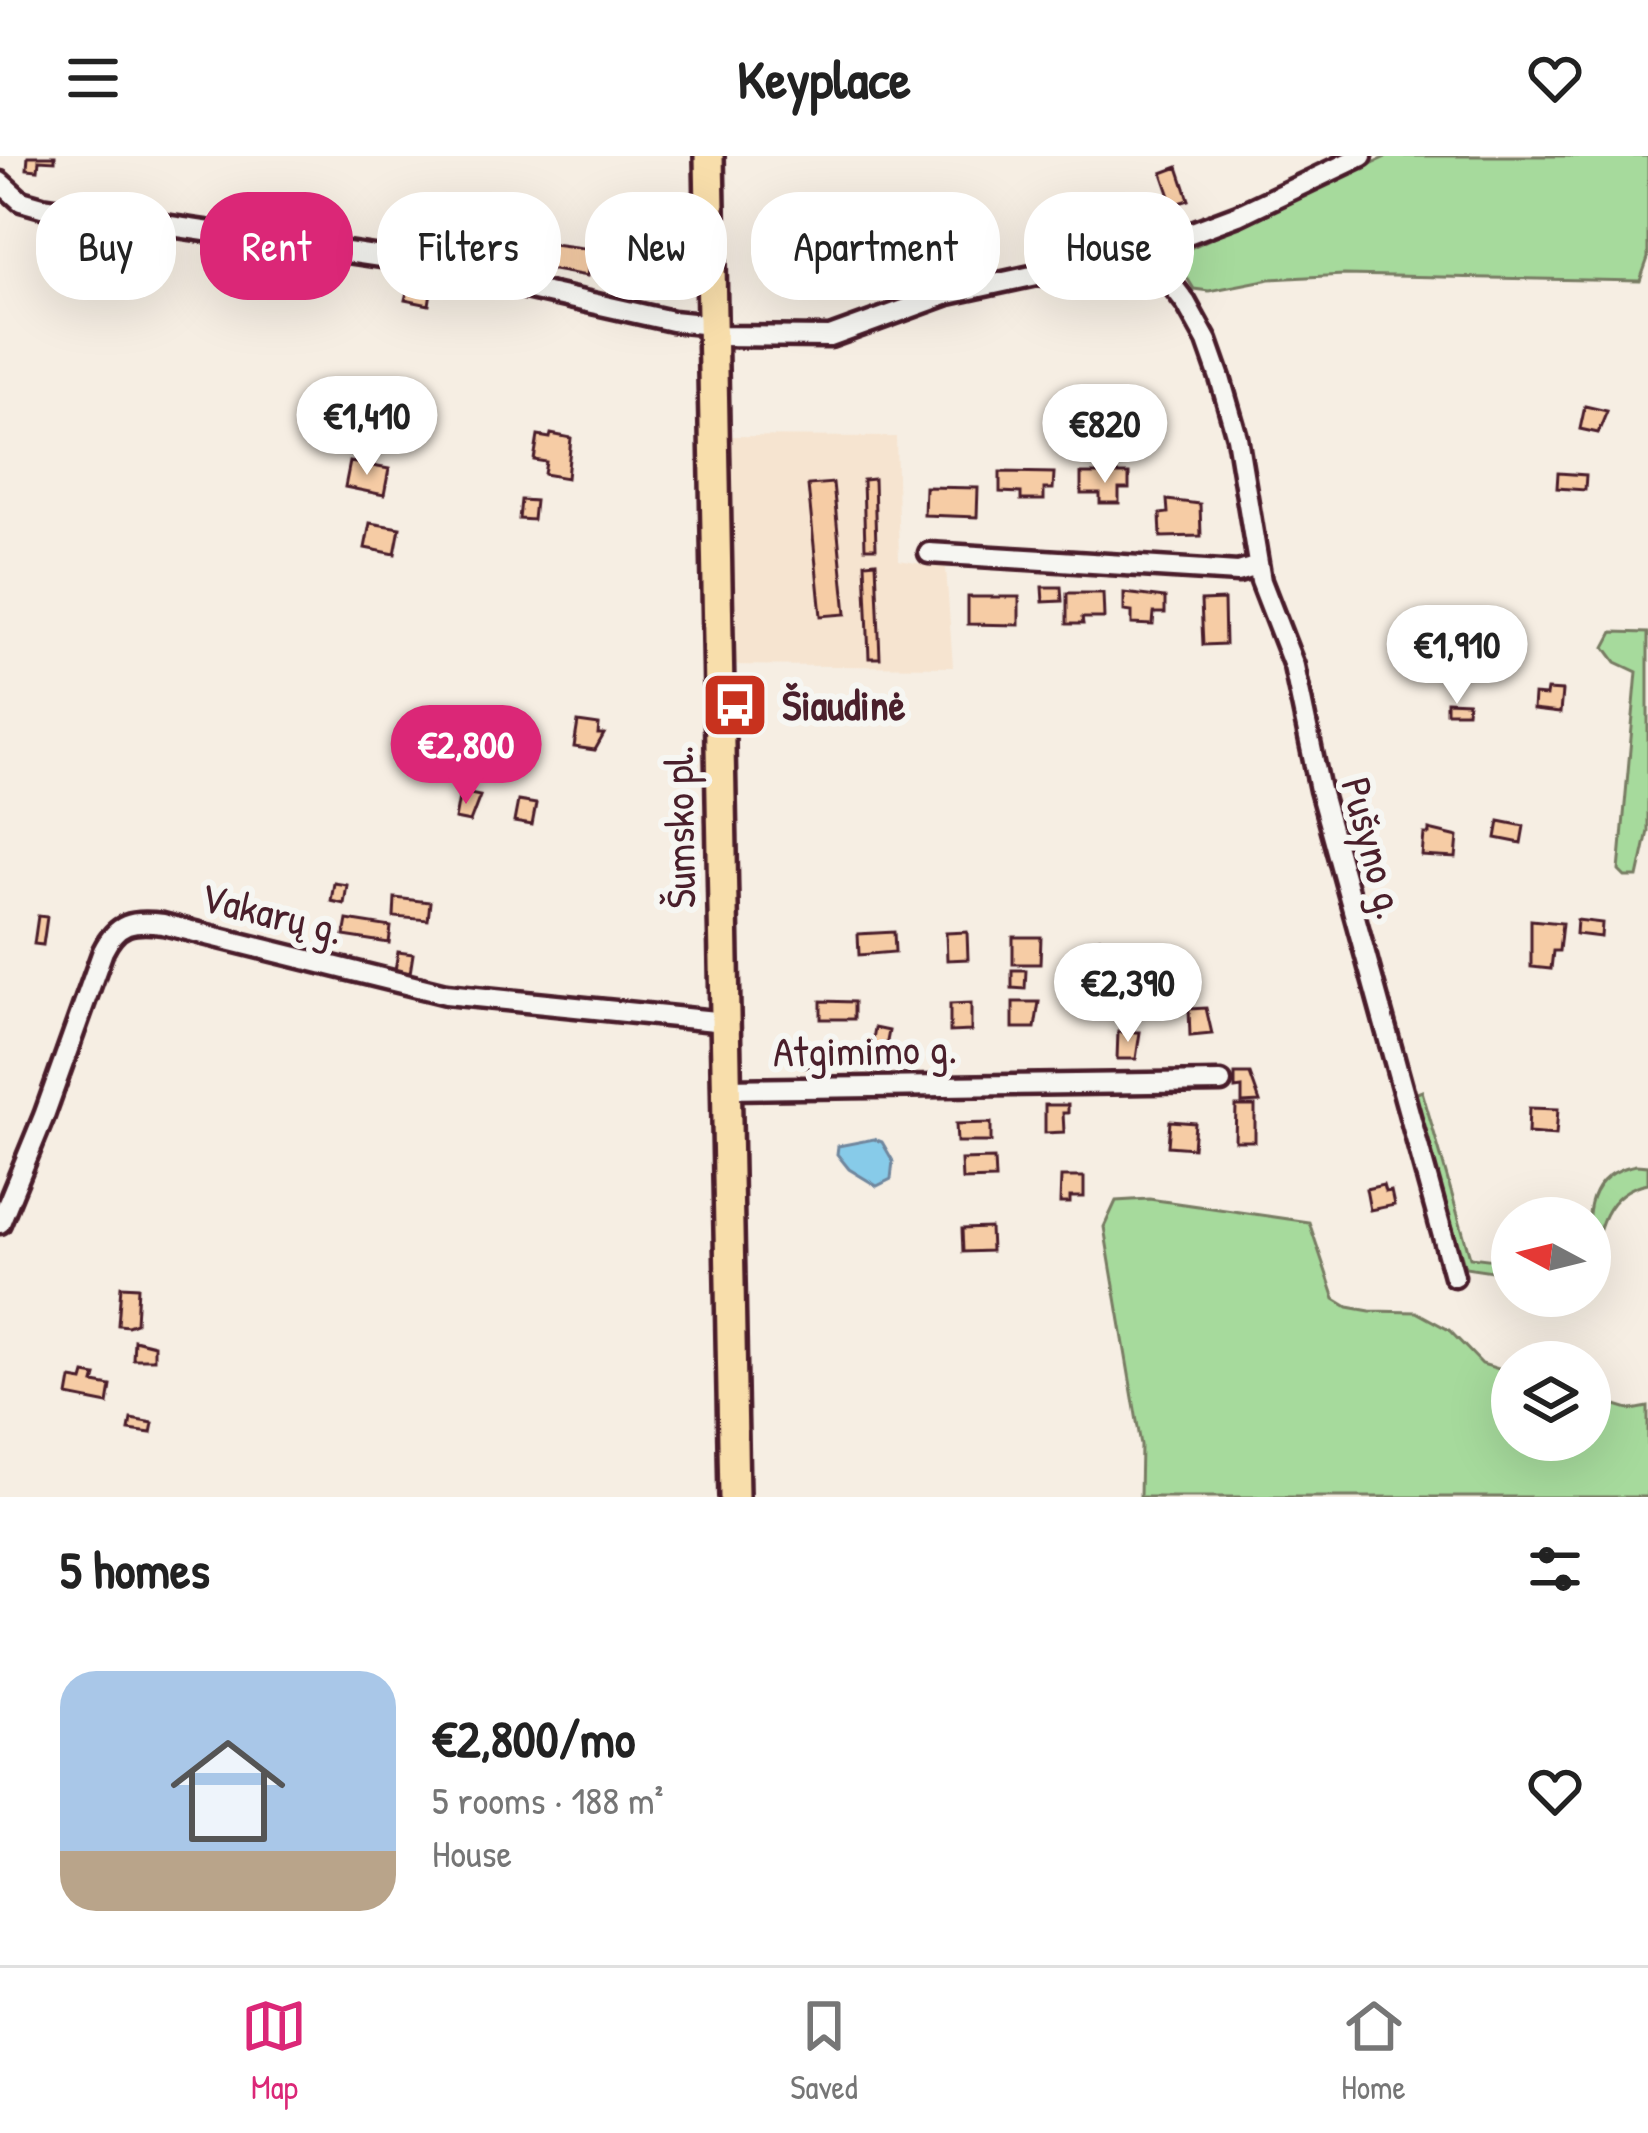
<!DOCTYPE html>
<meta charset="utf-8">
<style>
body{margin:0;font-family:"Patrick Hand",sans-serif;background:#f6f6f6;color:#222;height:100vh;display:flex;flex-direction:column;font-size:45px;white-space:nowrap}
*{box-sizing:border-box;margin:0}
p{font-size:39px;color:#767676}
.icon{flex:none;width:66px;height:66px;fill:none;stroke:currentColor;stroke-width:2;stroke-linecap:round;stroke-linejoin:round}
.map{position:relative;height:1341px;overflow:hidden}
.details{display:flex;flex-direction:column;background:#fff;flex:1}
.details>*{flex:none}
.hud{position:absolute;left:36px;top:36px;width:1578px;height:108px;display:flex;gap:24px}
.needle{width:78px;rotate:277deg}
.fabs{position:absolute;left:1491px;top:1041px;display:grid;gap:24px}
.fabs a{display:grid;place-items:center;width:120px;height:120px;border-radius:50%;background:#fff;box-shadow:0 12px 48px #0002;font-size:60px}
.price{position:absolute;translate:-50% -102px;padding:0 27px;border-radius:42px;background:#fff;color:#222;font-size:39px;line-height:78px;filter:drop-shadow(0 3px 6px #0008)}
.price::after{content:'';position:absolute;left:50%;top:72px;width:36px;height:27px;margin-left:-18px;background:inherit;clip-path:polygon(0 0,100% 0,50% 100%)}
.price.active{background:#db2777;color:#fff}
ul{padding:0;list-style:none}
li{display:flex;align-items:center;gap:36px;height:300px;padding:0 60px}
li+li{border-top:3px solid #e0e0e0}
li span{display:grid;place-items:center;flex:none;width:336px;height:240px;border-radius:36px;color:#555}
li>.icon{margin-inline-start:auto}
span .icon{width:144px;height:144px;fill:#fffc;stroke-width:1}
li b{font-size:51px}
h2{display:flex;justify-content:space-between;align-items:center;height:144px;padding:0 60px;font-size:51px}
.pill{padding:0 42px;border-radius:48px;background:#fff;box-shadow:0 12px 48px #0002;font-size:42px;line-height:108px}
.pill.active{background:#db2777;color:#fff}
header{display:flex;justify-content:space-between;align-items:center;height:156px;padding:0 60px;background:#fff;font-size:54px;font-weight:700}
.menu{display:flex;justify-content:space-around;align-items:center;height:168px;border-top:3px solid #e0e0e0;background:#fff;font-size:33px;color:#767676}
.menu a{display:grid;justify-items:center;gap:6px}
.menu .active{color:#db2777}
.map>svg:first-child{display:block}
.built{fill:#f6e4d0}
.green{fill:#a6da9c;stroke:#787c64;stroke-width:3}
.water{fill:#87cbe9;stroke:#6f869d;stroke-width:3}
.building{fill:#f6cca5;stroke:#4a1f2b;stroke-width:3}
.lines{fill:none;stroke-linecap:round;stroke-linejoin:round}
.minor-casing{stroke:#4a1f2b;stroke-width:27}
.primary-casing{stroke:#4a1f2b;stroke-width:36}
.minor{stroke:#f6f6f2;stroke-width:18}
.primary{stroke:#f8deab;stroke-width:27}
.labels{text-anchor:middle;stroke-width:12;stroke-linejoin:round;paint-order:stroke}
.poi-label{font-size:42px;font-weight:bold;fill:#4a1f2b;stroke:#f6f6f2;text-anchor:start}
.street-label{font-size:42px;fill:#4a1f2b;stroke:#f6f6f2}
</style>
<header><svg class="icon" aria-label="menu" viewBox="0 0 24 24"><path d="M4 6h16M4 12h16M4 18h16"/></svg>Keyplace<svg class="icon" aria-label="heart" viewBox="0 0 24 24"><path d="M12 20l-8-8c-3-5 5-10 8-4 3-6 11-1 8 4z"/></svg></header>
<div class="map">
<svg width="1648" height="1341" viewBox="0 0 1648 1341">
<rect width="100%" height="100%" fill="#f6eee3"/>
<filter id="ink" filterUnits="userSpaceOnUse"><feTurbulence type="fractalNoise" baseFrequency=".00833" numOctaves="2"/><feDisplacementMap in="SourceGraphic" scale="24" xChannelSelector="R" yChannelSelector="G"/><feConvolveMatrix kernelMatrix="1 2 1 2 8 2 1 2 1" color-interpolation-filters="sRGB"/></filter>
<g filter="url(#ink)">
<!-- built -->
<path class="built" d="M721,280L896,281L899,404L946,412L953,511L724,509Z"/>
<!-- green -->
<path class="green" d="M1388,0H1648V102L1640,125L1344,119L1270,123L1209,135L1194,133L1176,104L1182,96Z
M1613,476L1648,477V675L1638,721H1625L1619,715L1637,516L1616,506L1605,491Z
M1422,935L1470,1101L1512,1106V1118L1465,1111L1412,939Z
M1636,1009L1648,1010V1027C1598,1037 1597,1083 1590,1126C1590,1076 1574,1021 1636,1009Z
M1149,1043L1309,1066L1335,1143L1348,1151L1370,1155L1416,1156L1449,1174L1482,1208L1512,1217V1284H1590V1241L1632,1254L1648,1251V1341H1140L1141,1289L1104,1071L1116,1045Z"/>
<!-- water -->
<path class="water" d="M874,983L882,986L893,1005L891,1023L877,1030L849,1013L837,998L838,990Z"/>
<!-- building -->
<path class="building" d="M28,0H55V5L39,4L38,14L27,13Z
M1178,11L1189,44L1173,49L1162,17Z
M596,59L622,64L619,85L593,81Z
M545,87L591,93L587,120L531,110L533,96L543,98Z
M408,132L431,136L429,149L405,144Z
M1585,250L1607,255L1598,277L1580,273Z
M551,278L571,282L567,322L544,318L546,306L534,304L538,280L550,282Z
M350,306L389,313L384,339L345,331Z
M1000,316L1054,317L1053,333H1044V344H1021V337L1000,336Z
M1558,317L1586,319L1585,334L1557,332Z
M1081,318H1129V333H1119V347H1100V338H1081Z
M874,323L876,392H865L863,324Z
M833,327L846,458L821,460L808,329Z
M925,331L978,332L977,361L924,359Z
M521,344L535,345L533,364L519,363Z
M1167,344L1200,348L1201,380L1161,381L1160,358L1168,357Z
M370,367L400,372L395,398L365,392Z
M876,406L880,502H869L865,407Z
M1042,431H1061L1062,445L1043,446Z
M1067,437H1103L1104,462H1082L1083,468H1067Z
M1124,437L1165,442V457H1154L1153,469L1132,468V456L1124,455Z
M968,441H1019V469L968,468Z
M1224,444L1225,488L1203,489L1201,445Z
M1407,482L1426,483L1423,518L1400,516Z
M1547,534L1562,535L1560,557L1533,554L1534,539L1546,540Z
M1446,545L1468,546L1467,556H1446Z
M578,566L599,569L598,578H604L595,594L574,591Z
M460,636L480,640L470,666L455,663Z
M518,645L536,648L532,669L514,666Z
M1499,665L1524,670L1521,687L1496,682Z
M1429,674L1458,681L1456,702L1422,700L1424,678H1429Z
M334,727L347,729L344,748L331,745Z
M395,742L430,746L428,764L394,761Z
M38,760L47,761L43,789L34,788Z
M347,764L391,771L389,787L344,780Z
M1531,764L1562,767L1559,795H1553L1551,813L1531,811Z
M1577,764L1602,767L1601,781L1576,778Z
M894,776L895,796L859,799L858,778Z
M967,776L968,803L947,804L946,777Z
M1013,781H1041L1040,808H1013Z
M1100,782L1118,783L1121,810L1099,809Z
M398,796L413,798L410,817L395,815Z
M1012,814H1026L1025,833L1012,832Z
M821,845L854,846V863H821Z
M1013,846H1039L1035,872H1013Z
M971,847V875L950,876V848Z
M1206,852L1212,878L1190,880L1189,853Z
M875,872L889,875L885,896L871,894Z
M1118,876H1140L1136,903H1117Z
M805,895H824V911H805Z
M1235,918H1250L1260,946L1242,947V932L1235,933Z
M1045,949H1068V957H1063L1064,976L1045,977Z
M1236,950H1255V985H1235Z
M1529,952L1558,953L1556,979L1528,977Z
M1170,965L1195,967L1193,992L1168,990Z
M991,967V986H957L956,968Z
M994,1003L995,1023L962,1024L961,1004Z
M1061,1021H1084V1041H1070V1047H1060Z
M1383,1029L1385,1036L1391,1035L1394,1049L1370,1054L1366,1033Z
M990,1072L991,1095L963,1096L962,1073Z
M121,1130L138,1131L136,1167L128,1170L118,1169Z
M134,1184L154,1189V1203H133Z
M85,1218L96,1220L94,1227L111,1230L108,1248L68,1240L71,1223L83,1225Z
M131,1263L153,1267L151,1277L129,1274Z"/>
<g class="lines">
<defs>
<path id="minor" d="M0,26L21,45L42,51L401,104L672,165L712,169
M1134,98L1170,126L1186,147L1207,185L1220,222L1237,281L1261,425L1294,510L1320,634L1454,1120
M712,180L830,181L948,138L1134,98L1238,59L1362,0
M929,397L1238,416L1258,410
M726,933L1221,926
M0,1067L44,960L103,795C117,767 132,764 163,768L446,838L725,866"/>
<path id="primary" d="M709,0L734,1341"/>
</defs>
<!-- minor casing -->
<use href="#minor" class="minor-casing"/>
<!-- primary casing -->
<use href="#primary" class="primary-casing"/>
<!-- minor -->
<use href="#minor" class="minor"/>
<!-- primary -->
<use href="#primary" class="primary"/>
</g>
</g>
<!-- icons -->
<defs>
<symbol id="bus-square" viewBox="-11 -11 22 22"><rect x="-9" y="-9" width="18" height="18" rx="4" fill="#c8321e" stroke="#f6f6f2"/><path d="M-5-6H5V4H4V6H2V4H-2V6H-4V4H-5ZM-3.5-4V0h7V-4ZM-3.5 1.2v1.5H-2V1.2ZM2 1.2v1.5H3.5V1.2Z" fill="#fff"/></symbol>
</defs>
<g fill-rule="evenodd">
<use href="#bus-square" x="697" y="511" width="76" height="76"/>
</g>
<g class="labels">
<!-- poi labels -->
<g class="poi-label">
<text x="782" y="564">Šiaudinė</text>
</g>
<!-- street labels -->
<g class="street-label">
<text transform="translate(679 671) rotate(-91)" y="15">Šumsko pl.</text>
<text transform="translate(1374 692) rotate(75)" y="15">Pušyno g.</text>
<text transform="translate(272 757) rotate(14)" y="15">Vakarų g.</text>
<text transform="translate(865 894) rotate(-1)" y="15">Atgimimo g.</text>
</g>
</g>
</svg>
<div class="fabs">
<a><svg class="needle" viewBox="-14 -14 28 28"><path d="M0-13l5 13h-10z" fill="#e53935"/><path d="M0 13l5-13h-10z" fill="#767676"/></svg></a>
<a><svg class="icon" aria-label="layers" viewBox="0 0 24 24"><path d="M12 4l9 5-9 5-9-5zM3 14l9 5 9-5"/></svg></a>
</div>
<b class="price" style="left:367px;top:322px">€1,410</b>
<b class="price" style="left:1105px;top:330px">€820</b>
<b class="price" style="left:1457px;top:551px">€1,910</b>
<b class="price active" style="left:466px;top:651px">€2,800</b>
<b class="price" style="left:1128px;top:889px">€2,390</b>
<div class="hud">
<a class="pill">Buy</a>
<a class="pill active">Rent</a>
<a class="pill">Filters</a>
<a class="pill">New</a>
<a class="pill">Apartment</a>
<a class="pill">House</a>
</div>
</div>
<section class="details">
<h2>5 homes<svg class="icon" aria-label="filters" viewBox="0 0 24 24"><path d="M4 7h16M4 17h16"/><circle cx="9" cy="7" r="2"/><circle cx="15" cy="17" r="2"/></svg></h2>
<ul>
<li><span style="background:linear-gradient(#a9c7e8 75%,#b9a48a 0)"><svg class="icon" aria-label="home" viewBox="0 0 24 24"><path d="M3 11l9-7 9 7M6 9v11h12V9"/></svg></span><div><b>€2,800/mo</b><p>5 rooms · 188 m²</p><p>House</p></div><svg class="icon" aria-label="heart" viewBox="0 0 24 24"><path d="M12 20l-8-8c-3-5 5-10 8-4 3-6 11-1 8 4z"/></svg></li>
</ul>
</section>
<nav class="menu">
<a class="active"><svg class="icon" aria-label="map" viewBox="0 0 24 24"><path d="M3 6l6-2 6 2 6-2v14l-6 2-6-2-6 2zM9 4v14M15 6v14"/></svg>Map</a>
<a><svg class="icon" aria-label="saved" viewBox="0 0 24 24"><path d="M7 4h10v16l-5-4-5 4z"/></svg>Saved</a>
<a><svg class="icon" aria-label="home" viewBox="0 0 24 24"><path d="M3 11l9-7 9 7M6 9v11h12V9"/></svg>Home</a>
</nav>
